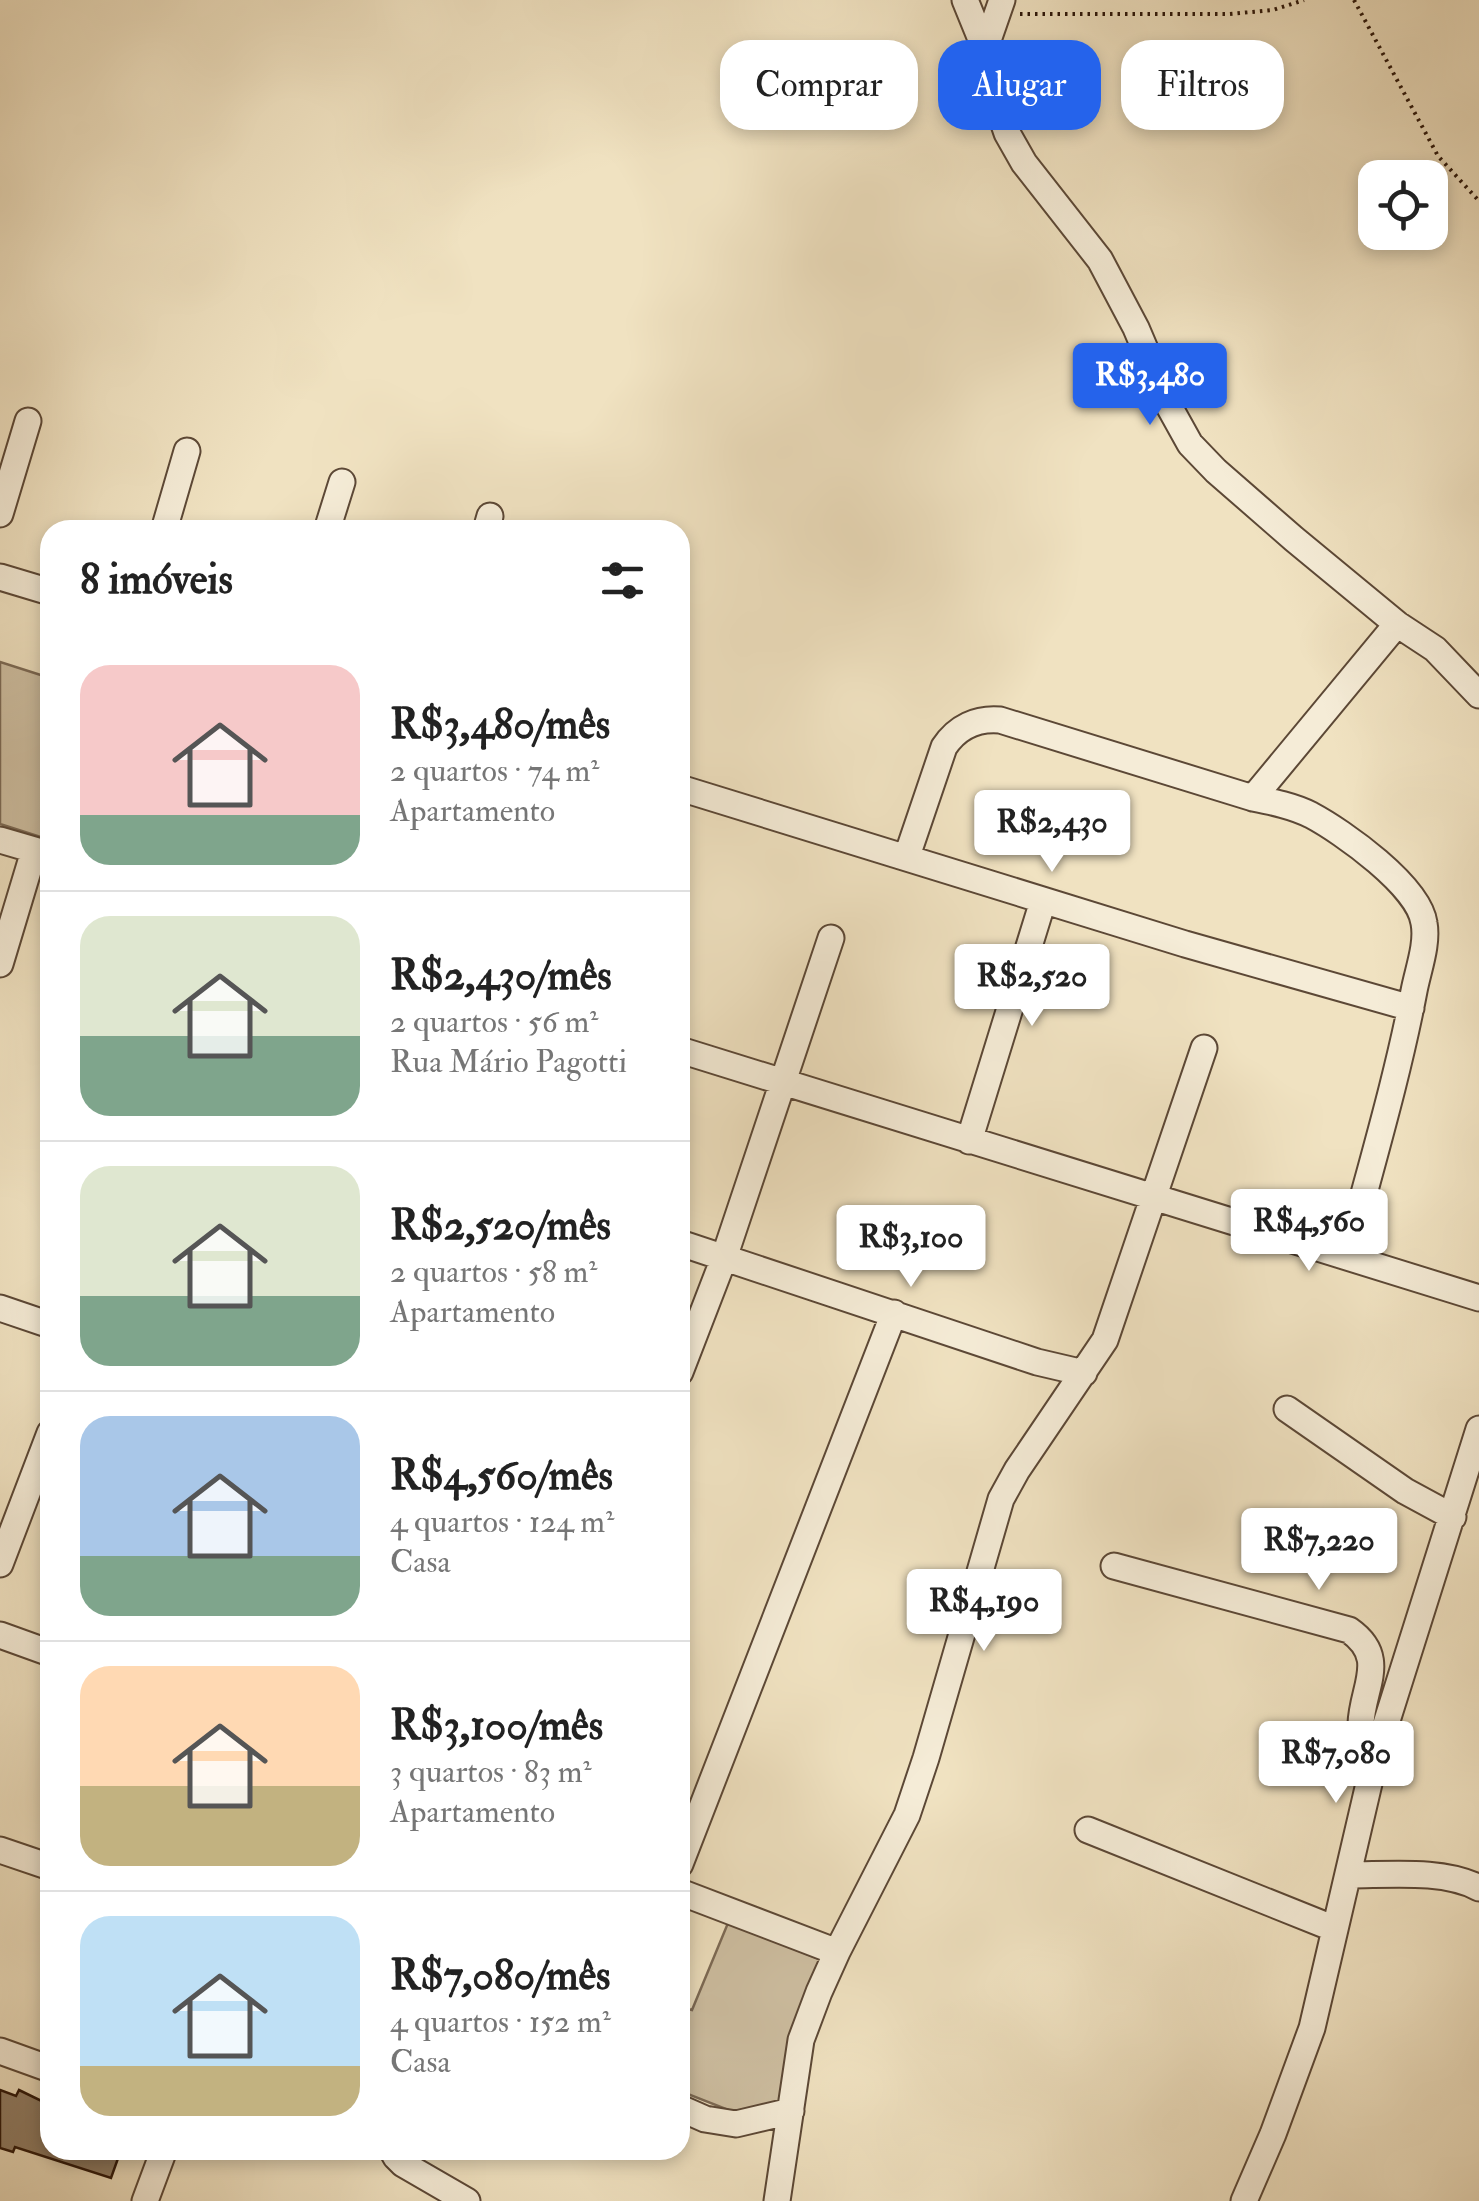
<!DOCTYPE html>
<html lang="pt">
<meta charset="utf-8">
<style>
body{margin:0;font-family:"IM FELL Double Pica",serif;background:#f2f2f2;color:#222;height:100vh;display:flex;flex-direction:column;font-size:38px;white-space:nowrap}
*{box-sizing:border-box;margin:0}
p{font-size:32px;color:#767676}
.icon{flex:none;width:55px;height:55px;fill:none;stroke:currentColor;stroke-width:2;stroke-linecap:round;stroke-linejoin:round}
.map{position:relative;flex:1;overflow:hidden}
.sheet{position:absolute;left:40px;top:520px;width:650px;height:1640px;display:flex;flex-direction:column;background:#fff;border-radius:30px;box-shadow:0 5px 15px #0003}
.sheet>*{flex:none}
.top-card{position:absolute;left:720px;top:40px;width:608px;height:90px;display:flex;gap:20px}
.buttons{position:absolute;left:1358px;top:160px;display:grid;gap:20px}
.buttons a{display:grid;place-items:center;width:90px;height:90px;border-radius:20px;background:#fff;box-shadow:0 5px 15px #0003;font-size:50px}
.price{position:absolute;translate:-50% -85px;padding:0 22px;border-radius:10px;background:#fff;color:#222;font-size:32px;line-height:65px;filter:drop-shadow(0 2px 5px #0008)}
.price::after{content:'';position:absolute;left:50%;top:60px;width:30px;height:22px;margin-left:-15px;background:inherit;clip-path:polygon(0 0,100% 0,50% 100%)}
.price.current{background:#2563eb;color:#fff}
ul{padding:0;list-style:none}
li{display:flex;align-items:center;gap:30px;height:250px;padding:0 40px}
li+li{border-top:2px solid #e0e0e0}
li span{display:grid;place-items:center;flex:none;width:280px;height:200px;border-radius:30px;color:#555}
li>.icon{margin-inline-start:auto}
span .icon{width:120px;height:120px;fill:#fffc;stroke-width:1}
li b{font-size:42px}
h2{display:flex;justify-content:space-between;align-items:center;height:120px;padding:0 40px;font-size:42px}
.tag{padding:0 35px;border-radius:30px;background:#fff;box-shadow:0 5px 15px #0003;font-size:35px;line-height:90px}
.tag.current{background:#2563eb;color:#fff}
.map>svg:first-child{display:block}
.green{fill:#cebfa2;stroke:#7c6a55;stroke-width:2.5}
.building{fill:#917f68;stroke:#2a1408;stroke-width:2.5}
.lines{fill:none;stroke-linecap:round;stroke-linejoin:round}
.minor-casing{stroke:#5c4836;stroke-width:29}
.path{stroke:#2a1408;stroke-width:4;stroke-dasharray:2.5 5;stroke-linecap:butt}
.minor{stroke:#f5ecd7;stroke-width:25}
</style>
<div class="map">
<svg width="1479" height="2201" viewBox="0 0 1479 2201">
<rect width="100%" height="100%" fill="#f0e2c1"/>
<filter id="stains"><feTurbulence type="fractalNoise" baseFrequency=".002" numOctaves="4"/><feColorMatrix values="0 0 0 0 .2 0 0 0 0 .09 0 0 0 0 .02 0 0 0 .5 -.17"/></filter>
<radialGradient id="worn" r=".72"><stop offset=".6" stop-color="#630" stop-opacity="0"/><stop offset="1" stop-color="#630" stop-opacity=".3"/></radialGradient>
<!-- green -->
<path class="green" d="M0,662L50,678V840L0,824Z
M728,1923L822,1960L781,2103L741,2115L680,2091V2007L692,2010Z"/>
<!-- building -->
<path class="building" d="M0,2090L16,2096L19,2090L50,2105V2150H121L111,2178L15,2147L13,2152L0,2148Z"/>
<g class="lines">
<defs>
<path id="minor" d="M965,0L985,49L995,98L1007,133L1024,163L1100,260L1136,328L1170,408L1190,444L1216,471L1294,539L1397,624L1435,649L1479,695
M985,49L1002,0
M0,514L28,421
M164,530L187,451
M327,530L342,482
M486,530L490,516
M0,577L50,592
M680,788L1185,944L1411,1008
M1253,798L1397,624
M0,840L48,854
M907,856L944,747C957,727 977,718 1000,720L1253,798C1273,802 1293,806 1311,815C1343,832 1419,886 1424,923C1428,944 1418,970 1414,991C1397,1080 1370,1169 1347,1257
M0,964L34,851
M680,1050L1479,1298
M969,1141L1043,901
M680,1243L1037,1362L1084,1373
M0,1308L50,1325
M680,1372L724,1258L831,938
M1287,1409L1405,1491L1453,1517
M0,1564L50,1433
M1114,1566L1349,1630C1389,1658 1362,1687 1361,1724C1361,1738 1368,1750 1374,1762
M0,1635L50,1653
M1088,1830L1335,1929
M0,1850L50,1867
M680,1864L894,1313
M1349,1875C1389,1875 1444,1869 1479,1888
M680,1892L837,1952
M0,2051L50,2069
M680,2108L705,2119L736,2124L791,2111
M392,2150L396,2157L403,2164L467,2201
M145,2201L164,2150
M777,2201L801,2040L819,1992L837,1952L907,1815L926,1758L1001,1499L1017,1470L1105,1340L1204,1048
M1244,2201L1273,2134L1312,2028L1374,1762L1479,1429"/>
</defs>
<!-- minor casing -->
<use href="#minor" class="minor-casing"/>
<!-- path -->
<path class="path" d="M1354,0L1438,156L1479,201
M1020,14H1230L1273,10L1304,0"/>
<!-- minor -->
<use href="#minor" class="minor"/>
</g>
<rect width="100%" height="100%" filter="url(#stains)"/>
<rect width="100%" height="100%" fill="url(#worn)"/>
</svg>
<div class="buttons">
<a><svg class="icon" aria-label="locate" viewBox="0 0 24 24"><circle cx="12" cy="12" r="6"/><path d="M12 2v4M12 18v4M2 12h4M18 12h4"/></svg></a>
</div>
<b class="price current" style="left:1150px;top:428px">R$3,480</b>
<b class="price" style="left:1052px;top:875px">R$2,430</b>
<b class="price" style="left:1032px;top:1029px">R$2,520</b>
<b class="price" style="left:1309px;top:1274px">R$4,560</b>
<b class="price" style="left:911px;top:1290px">R$3,100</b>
<b class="price" style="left:1319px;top:1593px">R$7,220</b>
<b class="price" style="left:984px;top:1654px">R$4,190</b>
<b class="price" style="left:1336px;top:1806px">R$7,080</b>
<div class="top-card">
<a class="tag">Comprar</a>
<a class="tag current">Alugar</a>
<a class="tag">Filtros</a>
</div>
<section class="sheet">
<h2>8 imóveis<svg class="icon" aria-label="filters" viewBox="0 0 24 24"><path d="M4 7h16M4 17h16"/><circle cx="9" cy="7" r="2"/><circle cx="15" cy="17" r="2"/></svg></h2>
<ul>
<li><span style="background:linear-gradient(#f6c9c9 75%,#7fa58c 0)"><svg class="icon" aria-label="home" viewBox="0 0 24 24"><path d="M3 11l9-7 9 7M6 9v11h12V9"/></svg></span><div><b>R$3,480/mês</b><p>2 quartos · 74 m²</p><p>Apartamento</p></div></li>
<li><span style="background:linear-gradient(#dfe7d0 60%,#7fa58c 0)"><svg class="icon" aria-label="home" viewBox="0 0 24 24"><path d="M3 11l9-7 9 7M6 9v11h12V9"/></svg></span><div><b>R$2,430/mês</b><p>2 quartos · 56 m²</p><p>Rua Mário Pagotti</p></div></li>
<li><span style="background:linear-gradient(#dfe7d0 65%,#7fa58c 0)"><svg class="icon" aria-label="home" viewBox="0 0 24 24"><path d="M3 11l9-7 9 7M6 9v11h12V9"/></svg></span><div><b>R$2,520/mês</b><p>2 quartos · 58 m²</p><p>Apartamento</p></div></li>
<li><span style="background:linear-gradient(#a9c7e8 70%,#7fa58c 0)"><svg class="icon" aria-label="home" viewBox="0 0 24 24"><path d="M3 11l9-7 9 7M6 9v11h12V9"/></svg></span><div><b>R$4,560/mês</b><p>4 quartos · 124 m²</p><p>Casa</p></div></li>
<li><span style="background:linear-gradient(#ffd9b3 60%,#c2b280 0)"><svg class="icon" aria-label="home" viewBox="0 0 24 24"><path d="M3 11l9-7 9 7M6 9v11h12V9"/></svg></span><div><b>R$3,100/mês</b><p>3 quartos · 83 m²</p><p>Apartamento</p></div></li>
<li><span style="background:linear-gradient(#bfe0f5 75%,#c2b280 0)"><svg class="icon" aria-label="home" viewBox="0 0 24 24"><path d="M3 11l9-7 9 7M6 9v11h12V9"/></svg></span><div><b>R$7,080/mês</b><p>4 quartos · 152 m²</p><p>Casa</p></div></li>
</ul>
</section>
</div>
